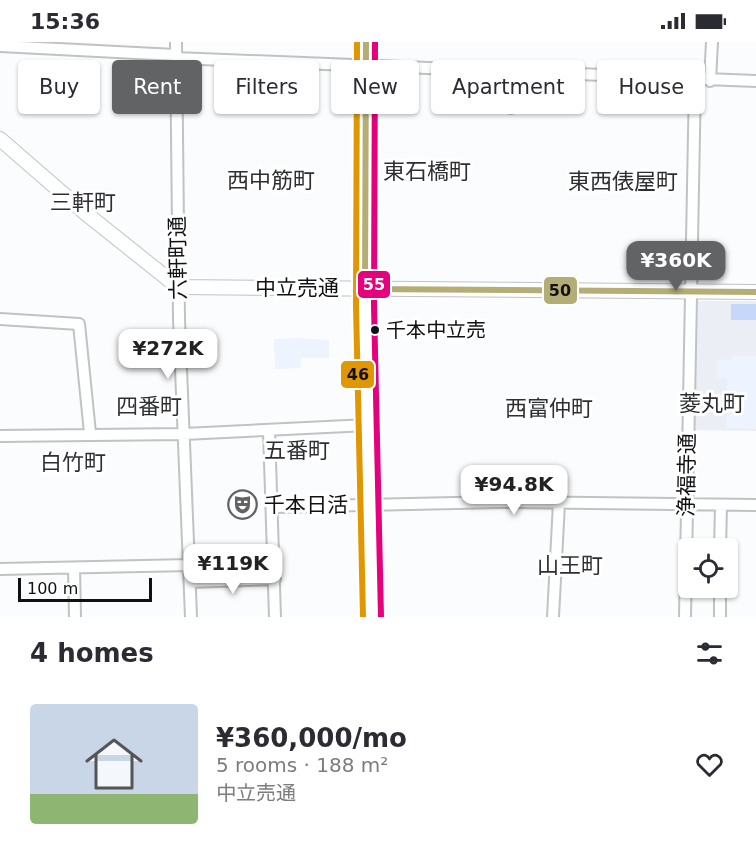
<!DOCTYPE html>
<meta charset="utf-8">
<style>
body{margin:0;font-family:"DejaVu Sans","Noto Sans JP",sans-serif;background:#f7f7f7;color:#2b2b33;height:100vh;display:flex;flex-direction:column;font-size:22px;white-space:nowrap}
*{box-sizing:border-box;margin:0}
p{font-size:20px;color:#7c7c81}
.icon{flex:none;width:33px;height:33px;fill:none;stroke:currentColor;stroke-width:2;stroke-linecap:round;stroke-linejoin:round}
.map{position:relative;height:575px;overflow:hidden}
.side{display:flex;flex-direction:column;background:#fff;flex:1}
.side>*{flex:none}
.guide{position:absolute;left:18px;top:18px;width:720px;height:54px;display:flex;gap:12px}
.buttons{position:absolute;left:678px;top:496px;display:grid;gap:12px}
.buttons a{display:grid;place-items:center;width:60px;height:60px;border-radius:6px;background:#fff;box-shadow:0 2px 4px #0004;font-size:30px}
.scale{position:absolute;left:18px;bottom:15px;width:134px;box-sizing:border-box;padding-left:6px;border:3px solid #101113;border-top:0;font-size:16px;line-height:21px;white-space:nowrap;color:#101113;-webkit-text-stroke:4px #fff;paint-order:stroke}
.price{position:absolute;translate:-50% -51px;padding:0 14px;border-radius:12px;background:#fff;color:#222;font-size:20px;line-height:39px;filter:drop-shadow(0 2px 3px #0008)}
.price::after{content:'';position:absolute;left:50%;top:36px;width:18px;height:14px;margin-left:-9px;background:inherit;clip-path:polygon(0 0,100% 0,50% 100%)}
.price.on{background:#626365;color:#fff}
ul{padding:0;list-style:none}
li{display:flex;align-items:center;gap:18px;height:150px;padding:0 30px}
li+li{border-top:2px solid #e1e1e2}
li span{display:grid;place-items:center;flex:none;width:168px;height:120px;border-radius:6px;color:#555}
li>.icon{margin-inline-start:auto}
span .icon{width:72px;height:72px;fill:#fffc;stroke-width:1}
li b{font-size:26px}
h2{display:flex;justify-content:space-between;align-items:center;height:72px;padding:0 30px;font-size:26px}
.pill{padding:0 21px;border-radius:6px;background:#fff;box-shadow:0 2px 4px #0004;font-size:21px;line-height:54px}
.pill.on{background:#626365;color:#fff}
.status{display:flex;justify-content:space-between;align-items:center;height:42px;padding:0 30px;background:#fff;direction:ltr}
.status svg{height:16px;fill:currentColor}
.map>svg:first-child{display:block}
.built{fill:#ebeff5}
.green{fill:#edf3ff}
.water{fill:#c6d7fa}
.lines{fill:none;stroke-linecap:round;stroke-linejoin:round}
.minor-casing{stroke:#c1c2c4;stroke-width:14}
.tertiary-casing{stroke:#c1c2c4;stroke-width:16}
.minor{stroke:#feffff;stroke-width:10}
.tertiary{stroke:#feffff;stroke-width:14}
.bus-1-casing{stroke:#fff;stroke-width:10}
.bus-2-casing{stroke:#fff;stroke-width:10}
.bus-3-casing{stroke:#fff;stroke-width:10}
.bus-1{stroke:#b4ae76;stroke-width:6}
.bus-2{stroke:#e09702;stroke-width:6}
.bus-3{stroke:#e5007d;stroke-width:6}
.bus-dot{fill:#101113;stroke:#fff;stroke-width:2}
.labels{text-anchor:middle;stroke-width:6;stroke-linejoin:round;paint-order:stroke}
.bus-label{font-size:20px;fill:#101113;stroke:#fff;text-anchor:start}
.street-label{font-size:21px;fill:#101113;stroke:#fff}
.poi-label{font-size:21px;fill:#101113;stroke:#fff;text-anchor:start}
.neighbourhood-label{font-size:22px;fill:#2d2f33;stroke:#fff}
.line-badge{stroke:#fff;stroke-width:2}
.badge-label{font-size:16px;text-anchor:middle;font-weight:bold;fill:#fff}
.pale-badge-label{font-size:16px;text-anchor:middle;font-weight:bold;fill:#111}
</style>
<div class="status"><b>15:36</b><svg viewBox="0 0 49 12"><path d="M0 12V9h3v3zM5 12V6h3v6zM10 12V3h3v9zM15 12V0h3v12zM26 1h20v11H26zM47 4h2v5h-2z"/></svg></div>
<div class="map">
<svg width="756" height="575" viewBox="0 0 756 575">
<rect width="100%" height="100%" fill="#fbfcfe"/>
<!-- built -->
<path class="built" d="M695,259H756V389L690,388Z"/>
<!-- green -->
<path class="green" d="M299,296L329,298V316H301L300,326L275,327L274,297Z
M732,314H756V386H727V337H717V317L730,318Z"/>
<!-- water -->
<path class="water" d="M731,262H756V278H731Z"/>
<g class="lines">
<defs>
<path id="minor" d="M176,0L179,277L191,575
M0,4L175,13
M175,16L756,39
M710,39L712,0
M511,66L514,30
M0,277L79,282L90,391
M269,388L275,575
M0,394L184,392L368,383
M272,465L502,460L756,463
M720,507L721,463
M74,526L75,575
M0,527L190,523
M190,540L275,537
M553,575L559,461
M685,575L695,38
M720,575V546"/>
<path id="tertiary" d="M366,0L365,264L372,575
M0,97L84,170L178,245L756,250"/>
</defs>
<!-- minor casing -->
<use href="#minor" class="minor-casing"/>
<!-- tertiary casing -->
<use href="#tertiary" class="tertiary-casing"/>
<!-- minor -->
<use href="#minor" class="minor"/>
<!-- tertiary -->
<use href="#tertiary" class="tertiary"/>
<defs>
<path id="bus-1" d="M365,247L756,250
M365,247L366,0"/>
<path id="bus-2" d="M357,0L356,264L363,575"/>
<path id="bus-3" d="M375,0L374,264L381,575"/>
</defs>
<!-- bus-1 casing -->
<use href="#bus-1" class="bus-1-casing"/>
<!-- bus-2 casing -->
<use href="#bus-2" class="bus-2-casing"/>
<!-- bus-3 casing -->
<use href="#bus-3" class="bus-3-casing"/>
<!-- bus-1 -->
<use href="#bus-1" class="bus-1"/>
<!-- bus-2 -->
<use href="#bus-2" class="bus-2"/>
<!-- bus-3 -->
<use href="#bus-3" class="bus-3"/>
</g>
<!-- icons -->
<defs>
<symbol id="theatre-ring" viewBox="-11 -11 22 22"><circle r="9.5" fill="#fff" stroke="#626365" stroke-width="1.5"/><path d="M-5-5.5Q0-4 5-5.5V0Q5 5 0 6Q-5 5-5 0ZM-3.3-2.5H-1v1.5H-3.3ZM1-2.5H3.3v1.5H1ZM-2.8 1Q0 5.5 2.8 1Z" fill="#626365"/></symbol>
</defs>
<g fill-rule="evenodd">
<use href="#theatre-ring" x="226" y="446" width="33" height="33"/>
</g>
<!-- markers -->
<circle class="bus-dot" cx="375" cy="288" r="5"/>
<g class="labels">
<!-- bus labels -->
<g class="bus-label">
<text x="386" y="295">千本中立売</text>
</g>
<!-- street labels -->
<g class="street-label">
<text transform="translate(178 216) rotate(-91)" y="7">六軒町通</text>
<text x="297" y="253">中立売通</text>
<text transform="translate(687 433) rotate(-89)" y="7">浄福寺通</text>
</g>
<!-- poi labels -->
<g class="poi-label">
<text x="264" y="470">千本日活</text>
</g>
<!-- neighbourhood labels -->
<g class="neighbourhood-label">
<text x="427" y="137">東石橋町</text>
<text x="271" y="146">西中筋町</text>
<text x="623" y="147">東西俵屋町</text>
<text x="83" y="168">三軒町</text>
<text x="712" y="369">菱丸町</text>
<text x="149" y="372">四番町</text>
<text x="549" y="374">西富仲町</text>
<text x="297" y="416">五番町</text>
<text x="73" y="428">白竹町</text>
<text x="570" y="531">山王町</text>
</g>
</g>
<g class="line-badge">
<rect x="357" y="228" width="34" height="29" rx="6" fill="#e5007d"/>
<rect x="543" y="234" width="35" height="29" rx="6" fill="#b4ae76"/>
<rect x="340" y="318" width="35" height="29" rx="6" fill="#e09702"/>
</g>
<g class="badge-label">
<text x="374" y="248">55</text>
</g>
<g class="pale-badge-label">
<text x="560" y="254">50</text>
<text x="358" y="338">46</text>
</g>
</svg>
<div class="buttons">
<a><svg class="icon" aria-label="locate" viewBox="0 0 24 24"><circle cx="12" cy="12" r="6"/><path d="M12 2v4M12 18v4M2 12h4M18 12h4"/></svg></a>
</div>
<div class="scale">100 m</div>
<b class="price on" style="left:676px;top:250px">¥360K</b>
<b class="price" style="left:168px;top:338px">¥272K</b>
<b class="price" style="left:514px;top:474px">¥94.8K</b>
<b class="price" style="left:233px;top:553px">¥119K</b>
<div class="guide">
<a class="pill">Buy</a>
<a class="pill on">Rent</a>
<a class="pill">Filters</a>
<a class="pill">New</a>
<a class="pill">Apartment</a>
<a class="pill">House</a>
</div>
</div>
<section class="side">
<h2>4 homes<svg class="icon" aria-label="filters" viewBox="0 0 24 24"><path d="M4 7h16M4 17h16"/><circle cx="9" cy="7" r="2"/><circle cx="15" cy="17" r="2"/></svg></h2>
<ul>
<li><span style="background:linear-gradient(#c9d6e8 75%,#8fb573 0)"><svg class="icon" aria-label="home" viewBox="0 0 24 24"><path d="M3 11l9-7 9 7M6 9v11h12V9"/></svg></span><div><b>¥360,000/mo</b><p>5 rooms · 188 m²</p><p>中立売通</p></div><svg class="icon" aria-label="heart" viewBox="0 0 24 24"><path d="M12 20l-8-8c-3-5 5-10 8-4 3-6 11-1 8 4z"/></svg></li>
</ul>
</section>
